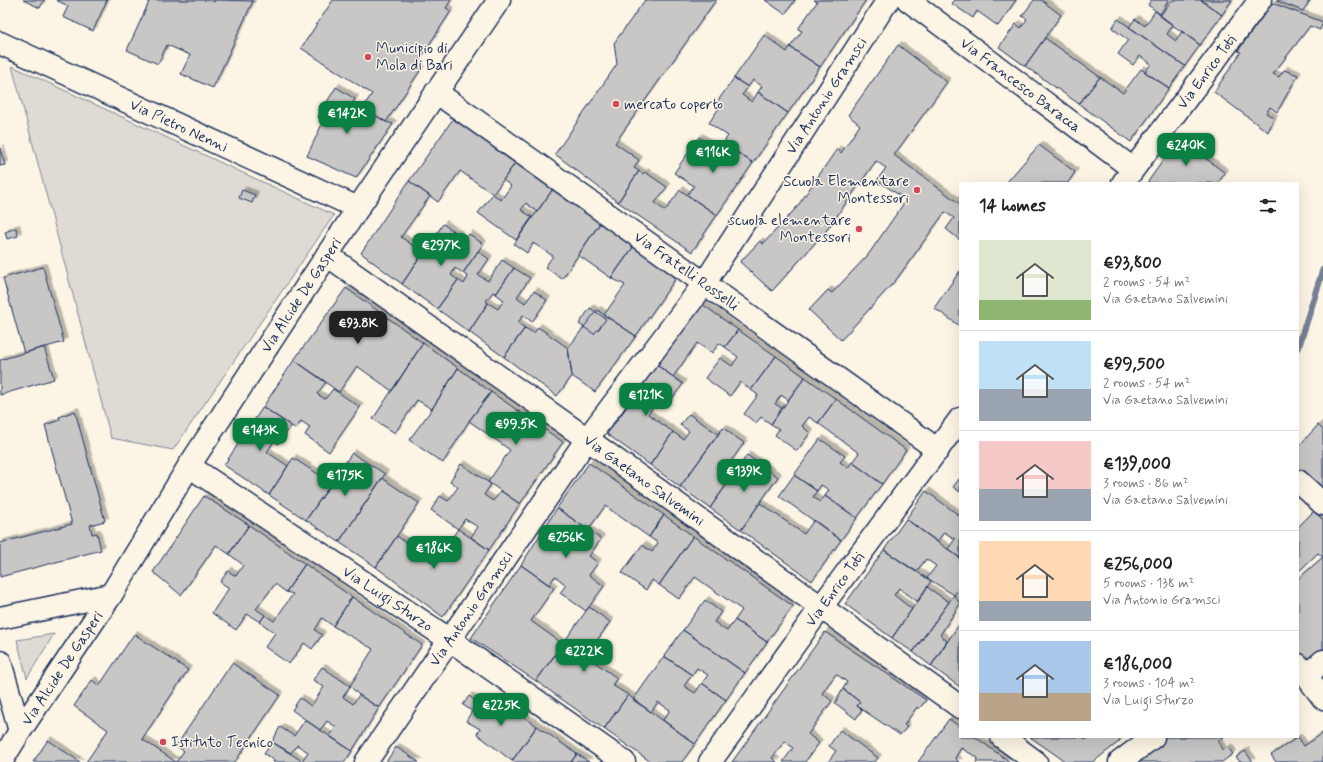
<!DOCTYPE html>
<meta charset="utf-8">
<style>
body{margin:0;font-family:Mynerve,sans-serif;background:#f6f6f6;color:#222;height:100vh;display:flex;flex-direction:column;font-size:15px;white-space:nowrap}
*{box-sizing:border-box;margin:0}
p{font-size:13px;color:#767676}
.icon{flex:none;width:22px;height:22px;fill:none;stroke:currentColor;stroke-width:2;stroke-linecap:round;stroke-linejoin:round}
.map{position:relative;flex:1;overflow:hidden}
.details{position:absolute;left:959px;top:182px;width:340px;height:556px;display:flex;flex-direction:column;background:#fff;border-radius:0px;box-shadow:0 4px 16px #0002}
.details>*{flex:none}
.price{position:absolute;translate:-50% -34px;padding:0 9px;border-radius:8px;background:#0b8043;color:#fff;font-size:13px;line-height:26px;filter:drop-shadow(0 1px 2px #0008)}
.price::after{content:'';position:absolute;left:50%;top:24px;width:12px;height:9px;margin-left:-6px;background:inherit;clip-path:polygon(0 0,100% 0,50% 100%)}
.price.on{background:#222;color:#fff}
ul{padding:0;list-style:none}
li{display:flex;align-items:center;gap:12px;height:100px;padding:0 20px}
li+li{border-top:1px solid #e0e0e0}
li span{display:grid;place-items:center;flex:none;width:112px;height:80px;border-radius:0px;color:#555}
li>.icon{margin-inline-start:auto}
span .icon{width:48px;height:48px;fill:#fffc;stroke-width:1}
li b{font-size:17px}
h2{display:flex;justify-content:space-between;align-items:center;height:48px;padding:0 20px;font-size:17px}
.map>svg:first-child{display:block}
.green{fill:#dfdbd4;stroke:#7d8599}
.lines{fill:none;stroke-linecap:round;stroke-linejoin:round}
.stream{stroke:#767f94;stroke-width:7}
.building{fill:#c8c7c6;stroke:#1b2f5e;filter:url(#shadow)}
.minor-casing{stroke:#1b2f5e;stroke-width:25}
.minor{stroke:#fcf5e5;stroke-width:22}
.poi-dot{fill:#d1495b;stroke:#fcf5e5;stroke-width:1.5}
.labels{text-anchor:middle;stroke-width:3;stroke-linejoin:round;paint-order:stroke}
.poi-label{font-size:15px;fill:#1b2f5e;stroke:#fcf5e5;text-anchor:start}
.street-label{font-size:15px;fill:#1b2f5e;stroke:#fcf5e5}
</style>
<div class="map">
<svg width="1323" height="762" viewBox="0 0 1323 762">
<defs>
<filter id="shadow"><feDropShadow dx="3.5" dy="-3.5" stdDeviation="0" flood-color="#0004"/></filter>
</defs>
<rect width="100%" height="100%" fill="#fcf5e5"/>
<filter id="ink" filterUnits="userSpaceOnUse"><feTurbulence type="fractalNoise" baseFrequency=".025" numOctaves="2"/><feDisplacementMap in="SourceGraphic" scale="8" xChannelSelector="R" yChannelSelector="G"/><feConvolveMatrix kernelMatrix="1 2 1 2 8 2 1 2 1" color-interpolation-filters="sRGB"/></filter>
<g filter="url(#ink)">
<!-- green -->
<path class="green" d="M12,66L334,215L173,450L111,438Z
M54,634L27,678L17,640Z"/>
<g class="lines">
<!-- stream -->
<path class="stream" d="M1298,348L1323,270"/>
</g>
<!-- building -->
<path class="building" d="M23,0H44L40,8Z
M56,0H107L93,31L63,17L68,6Z
M150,0H211L214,2L215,0L253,1L213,88L181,74L190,55L167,45L158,64L127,50Z
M333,0H451L446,8L451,11L416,65L421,69L386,122L363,107L372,94L301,48Z
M645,0H716L615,143L639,160L634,168L639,171L618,202L555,154L617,64L614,43Z
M765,0H795L785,14Z
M814,0H866L820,67L790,47L802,31L798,29L817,2Z
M954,0H1016L998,26L977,11L973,18L951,3Z
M1034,0H1041L1061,15L1025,66L999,47L1016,24L1021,28L1027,19L1022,16Z
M1151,0H1169L1160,14L1148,5Z
M1172,0H1201L1222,15L1200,45L1160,16Z
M1201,0H1232L1222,15Z
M1277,0H1310L1303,11L1277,1Z
M1272,3L1323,22L1320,30L1310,26L1273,74L1279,77L1284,70L1298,75L1277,112L1270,107L1266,113L1274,118L1268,132L1214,92L1241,52L1238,51Z
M1155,11L1173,25L1167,34L1176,41L1182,31L1200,45L1185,66L1129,27L1135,19L1145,26Z
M1118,19L1185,66L1169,88L1145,72L1151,64L1140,56L1133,65L1118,54L1128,40L1112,28Z
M764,35L787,52L790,47L820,67L788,113L758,92L762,86L753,80L748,87L734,78Z
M1045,38L1100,77L1079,104L1025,66Z
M898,45L947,82L894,155L960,204V240L946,229L954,218L945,212L896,280L841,340L809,310L828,290L832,293L868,255L906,200L877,180L886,168L876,161L826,231L772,291L740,262L760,241L763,244L797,207L837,149L841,153L860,125L848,115Z
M1141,69L1169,88L1131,142L1079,104L1100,77L1123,93Z
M734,78L748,87L742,95L752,102L758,92L788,113L753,163L723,143L728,136L709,123L721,105L717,102Z
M336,87L355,99L349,109L359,116L363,107L386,122L393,124L356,178L307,156L324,120L318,117Z
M453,119L516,162L493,194L460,171L438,202L409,181Z
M699,137L718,150L723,143L753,163L717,215L687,195L694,186L674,173Z
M1179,138L1225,173L1218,183H1147Z
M1039,145L1075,172L1068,183H1006Z
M0,148L5,165L0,166Z
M516,162L553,189L537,212L526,203L521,210L532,217L516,240L478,213L493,194L501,200L511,186L503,180Z
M639,171L643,174L645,172L667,187L655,203L665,211L680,190L717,215L692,252L618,202Z
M409,181L430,196L401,237L423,253L402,284L361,253Z
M553,189L600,223L562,279L545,267L553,256L533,243L527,253L514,244Z
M242,190L255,195L252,203L239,198Z
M600,223L634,246L611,278L578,255Z
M443,224L459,235L450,248L456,252L469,234L483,244L463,273L455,268L451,275L458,280L437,309L402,284L423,253L430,258L433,252L427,248Z
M16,228L18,236L7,239L5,232Z
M634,246L676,278L636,336L604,315L625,285L611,278Z
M478,251L489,259L478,275L488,281L502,260L514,268L496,294L493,292L486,301L488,303L469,332L437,309L458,280L464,284L468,277L463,273Z
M43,267L64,342L24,353L3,278Z
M514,268L530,278L517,297L525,303L534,291L547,300L532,322L523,315L518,323L525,328L504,357L469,332L488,303L498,309L504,300L496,294Z
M960,271V326L934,308Z
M346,288L423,343L392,391L357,366L339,392L294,360Z
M702,304L738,330L725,347L719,343L712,353L697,343L673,377L657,365Z
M590,308L606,319L598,330H597L594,334L579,324Z
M597,310L636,336L595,392L572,376L568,348Z
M538,327L568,348L572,376L557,396L504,357L525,328L534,333Z
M738,330L776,356L751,390L740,382L730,396L705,378L720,358L732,366L738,357L725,347Z
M423,343L458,368L432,409L417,400L395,433L373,419Z
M44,347L54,379L0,395V360Z
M776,356L805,377L788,400L781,395L775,404L782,408L771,424L761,417L756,423L744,414L758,395L751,390Z
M294,360L326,382L317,394L325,399L333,389L360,407L329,452L305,435L310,427L301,421L296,429L263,407Z
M657,365L683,384L668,404L660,398L648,414L673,432L650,465L607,434Z
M458,368L491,392L469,421L443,463L409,440L432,409Z
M805,377L836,399L818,423L809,417L802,426L810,433L797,451L775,435L779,429L771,424Z
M491,392L563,442L520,504L488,482L510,450L469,421Z
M836,399L906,450L882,484L852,462L859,453L818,423Z
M263,407L291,426L278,444L274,441L267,452L288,466L269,495L224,465Z
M75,411L105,521L90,525L92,534L97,533L101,550L0,577V543L72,524L45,425L60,420L59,417Z
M689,414L718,434L680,487L650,465L673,432L683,439L689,431L680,425Z
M1318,425L1323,430V494L1298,470V447Z
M723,428L744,443L729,464L737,470L710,508L680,487Z
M820,439L845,456L840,462L848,468L852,462L882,484L857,518L825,496L829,490L821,485L817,491L794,475Z
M352,453L385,474L339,542L306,520Z
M747,455L778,477L741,530L710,508L730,480L739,486L746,476L737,470Z
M293,458L332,483L306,520L269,495Z
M589,463L664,515L649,537L605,506L588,530L557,508Z
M461,464L491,484L484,495L493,501L501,491L520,504L489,550L471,537L478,527L465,519L458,529L431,510L440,496L448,501L458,487L450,481Z
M794,475L817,491L813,497L820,502L825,496L857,518L841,540L779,496Z
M382,478L419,503L376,567L339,542Z
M960,478V492L953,487Z
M926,491L960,516V558L948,549L955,539L944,532L937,542L906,519Z
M204,496L249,525L229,554L216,545L181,595L153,572Z
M760,503L804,534L814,520L841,540L812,581L741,530Z
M557,508L601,539L589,556L598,563L589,575L604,586L586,611L560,593L566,585L555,576L549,585L521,565Z
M1314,511L1323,520V650L1308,664L1298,651V579L1323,557L1318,553L1298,572V527Z
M664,515L693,536L659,585L652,580L646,590L622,573L642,545L652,552L658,543L649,537Z
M906,519L960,558V587L954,595L927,578L936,566L926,559L916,572L884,550Z
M249,525L305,564L286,592L275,584L256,609L265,615L260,622L247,614L236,630L212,613L229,588L220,582L228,571L236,576L243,565L229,554Z
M458,529L489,550L443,617L376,567L397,536L433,563Z
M693,536L793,606L767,642L735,620L742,610L695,577L679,599L659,585Z
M884,550L931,581L918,602L899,588L894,595L912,609L892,638L845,604Z
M305,564L352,597L333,626L322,618L315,630L322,635L312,649L304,643L289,664L265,647L275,633L260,622L265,615L274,621L293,594L286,592Z
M521,565L554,588L531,621L563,644L536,681L471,638Z
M927,587L949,602L913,652L892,638Z
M954,595L960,604L940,635L947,641L931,666L913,652Z
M352,597L422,645L379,708L359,695L350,686L373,649L333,626Z
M705,600L721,612L714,622L727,631L735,620L767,642L745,673L683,630Z
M589,607L610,622L586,656L617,678L612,685L628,695L604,729L536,681Z
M960,623V687L931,666Z
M683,630L745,673L726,700L702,683L708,675L697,668L692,675L664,656Z
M825,632L926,700L919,709L917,707L904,725L907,727L900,735L857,706L860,702L843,689L847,682L836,674L822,693L832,701L808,734L819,743L805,762H783L793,748L785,741L772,758L777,762H732Z
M134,634L188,670L142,739L176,762H86L108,730L74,706L92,680L99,686Z
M664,656L692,675L684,686L695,693L702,683L726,700L695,744L663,720L670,710L658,702L651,712L633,700Z
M232,663L280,695L235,762H176L184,751L176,746Z
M322,667L350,686L343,697L353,704L359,695L379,708L352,751L330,736L336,727L327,721L320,730L292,710L300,698L311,706L324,687L313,680Z
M843,689L860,702L857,706L862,709L856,719L835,703Z
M628,695L695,744L682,762H651L604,729Z
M469,696L489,711L497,699L537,726L512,761L477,734L480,729L466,721L472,711L463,705Z
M949,719L960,727V737H975L1010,762H976L978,758L961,748L955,758L959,762H918Z
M305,720L352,751L345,762H303L302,761L308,752L297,745L291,753L272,742L280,727L294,736Z
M537,726L577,754L571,762H514L512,761Z
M840,730L878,758L875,762H828L836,751L829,746Z
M1323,733V762H1276L1271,755L1298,737L1304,746Z
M1030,737H1082L1086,740L1088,737H1119L1120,741L1093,762H1066Z
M1166,737H1224L1218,741L1224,751L1228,747L1233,754L1222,762H1134Z
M48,740L80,762H33Z
M272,742L302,761L303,762H273L274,760L264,754Z
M396,747L419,762H386Z
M1245,751L1253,762H1240L1236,757Z
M577,754L589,762H571Z"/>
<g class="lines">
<defs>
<g id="minor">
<path id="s1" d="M908,0L1133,169"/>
<path id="s2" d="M0,43L358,208"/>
<path id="s3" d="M436,92L938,450"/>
<path id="s4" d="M1123,183L1260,0"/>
<path id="s5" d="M327,255L587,439L960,707"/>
<path id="s6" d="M189,466L450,640L624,762"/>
<path d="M1298,481L1323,504"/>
<path d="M0,618L111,595"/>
<path d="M0,662L20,731"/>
<path d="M1298,665L1323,698"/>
<path d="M1306,676L1323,661"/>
<path d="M1002,737L1036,762"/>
<path id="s7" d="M1,762L20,731L111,595L189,466L358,208L499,0"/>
<path id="s8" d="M366,762L587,439L704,284L888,0"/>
<path id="s9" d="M710,762L822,606L960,419"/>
<path d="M1120,762L1153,737"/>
</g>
</defs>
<!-- minor casing -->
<use href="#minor" class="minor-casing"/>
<!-- minor -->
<use href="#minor" class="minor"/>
</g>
</g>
<!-- markers -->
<g class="poi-dot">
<circle cx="368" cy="57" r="4"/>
<circle cx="616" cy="104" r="4"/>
<circle cx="917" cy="190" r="4"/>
<circle cx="859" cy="229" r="4"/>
<circle cx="163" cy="742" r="4"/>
</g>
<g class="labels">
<!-- poi labels -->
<g class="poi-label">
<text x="376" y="53">Municipio di<tspan x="376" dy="17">Mola di Bari</tspan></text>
<text x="624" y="109">mercato coperto</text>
<text x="909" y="186" text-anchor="end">Scuola Elementare<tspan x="909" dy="17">Montessori</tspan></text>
<text x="851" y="225" text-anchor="end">scuola elementare<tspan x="851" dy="17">Montessori</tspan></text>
<text x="171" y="747">Istituto Tecnico</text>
</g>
<!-- street labels -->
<g class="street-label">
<text dy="5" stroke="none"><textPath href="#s4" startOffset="139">Via Enrico Toti</textPath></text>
<text dy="5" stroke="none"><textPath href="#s1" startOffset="141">Via Francesco Baracca</textPath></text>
<text dy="5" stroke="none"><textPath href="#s8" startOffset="810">Via Antonio Gramsci</textPath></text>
<text dy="5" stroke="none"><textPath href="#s2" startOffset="197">Via Pietro Nenni</textPath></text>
<text dy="5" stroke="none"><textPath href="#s3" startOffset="308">Via Fratelli Rosselli</textPath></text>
<text dy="5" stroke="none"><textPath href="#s7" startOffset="555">Via Alcide De Gasperi</textPath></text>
<text dy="5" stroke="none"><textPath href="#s5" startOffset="389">Via Gaetano Salvemini</textPath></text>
<text dy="5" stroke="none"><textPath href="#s9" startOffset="213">Via Enrico Toti</textPath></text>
<text dy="5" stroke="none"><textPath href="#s6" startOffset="239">Via Luigi Sturzo</textPath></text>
<text dy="5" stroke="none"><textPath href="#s8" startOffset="186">Via Antonio Gramsci</textPath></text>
<text dy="5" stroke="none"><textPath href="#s7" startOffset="112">Via Alcide De Gasperi</textPath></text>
</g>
</g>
</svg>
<b class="price" style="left:347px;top:135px">€142K</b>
<b class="price" style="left:1186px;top:167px">€240K</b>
<b class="price" style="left:713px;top:174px">€116K</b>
<b class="price" style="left:441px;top:267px">€297K</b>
<b class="price on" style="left:358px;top:345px">€93.8K</b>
<b class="price" style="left:646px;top:417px">€121K</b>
<b class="price" style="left:516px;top:446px">€99.5K</b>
<b class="price" style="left:260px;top:452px">€143K</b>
<b class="price" style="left:744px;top:493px">€139K</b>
<b class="price" style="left:345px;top:497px">€175K</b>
<b class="price" style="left:566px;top:559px">€256K</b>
<b class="price" style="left:434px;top:570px">€186K</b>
<b class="price" style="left:584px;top:673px">€222K</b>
<b class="price" style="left:501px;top:727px">€225K</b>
<section class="details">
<h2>14 homes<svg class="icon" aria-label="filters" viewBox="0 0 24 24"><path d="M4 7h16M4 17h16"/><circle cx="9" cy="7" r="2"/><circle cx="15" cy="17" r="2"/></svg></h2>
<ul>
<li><span style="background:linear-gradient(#dfe7d0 75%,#8fb573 0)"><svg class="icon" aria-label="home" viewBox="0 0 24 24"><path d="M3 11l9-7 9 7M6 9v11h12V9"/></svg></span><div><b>€93,800</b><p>2 rooms · 54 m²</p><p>Via Gaetano Salvemini</p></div></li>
<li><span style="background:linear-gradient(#bfe0f5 60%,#9aa5b1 0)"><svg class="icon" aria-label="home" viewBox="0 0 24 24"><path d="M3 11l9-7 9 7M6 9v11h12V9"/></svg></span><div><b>€99,500</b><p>2 rooms · 54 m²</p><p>Via Gaetano Salvemini</p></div></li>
<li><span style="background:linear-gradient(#f6c9c9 60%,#9aa5b1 0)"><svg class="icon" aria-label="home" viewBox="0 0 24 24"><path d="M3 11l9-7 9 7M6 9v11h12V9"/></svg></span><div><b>€139,000</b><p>3 rooms · 86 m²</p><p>Via Gaetano Salvemini</p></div></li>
<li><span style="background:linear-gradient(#ffd9b3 75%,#9aa5b1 0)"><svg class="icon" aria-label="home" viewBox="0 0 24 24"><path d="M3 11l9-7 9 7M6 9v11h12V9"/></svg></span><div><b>€256,000</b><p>5 rooms · 138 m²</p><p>Via Antonio Gramsci</p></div></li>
<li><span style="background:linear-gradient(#a9c7e8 65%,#b9a48a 0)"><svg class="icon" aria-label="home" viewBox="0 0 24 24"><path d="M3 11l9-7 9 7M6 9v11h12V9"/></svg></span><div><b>€186,000</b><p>3 rooms · 104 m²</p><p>Via Luigi Sturzo</p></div></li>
</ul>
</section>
</div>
